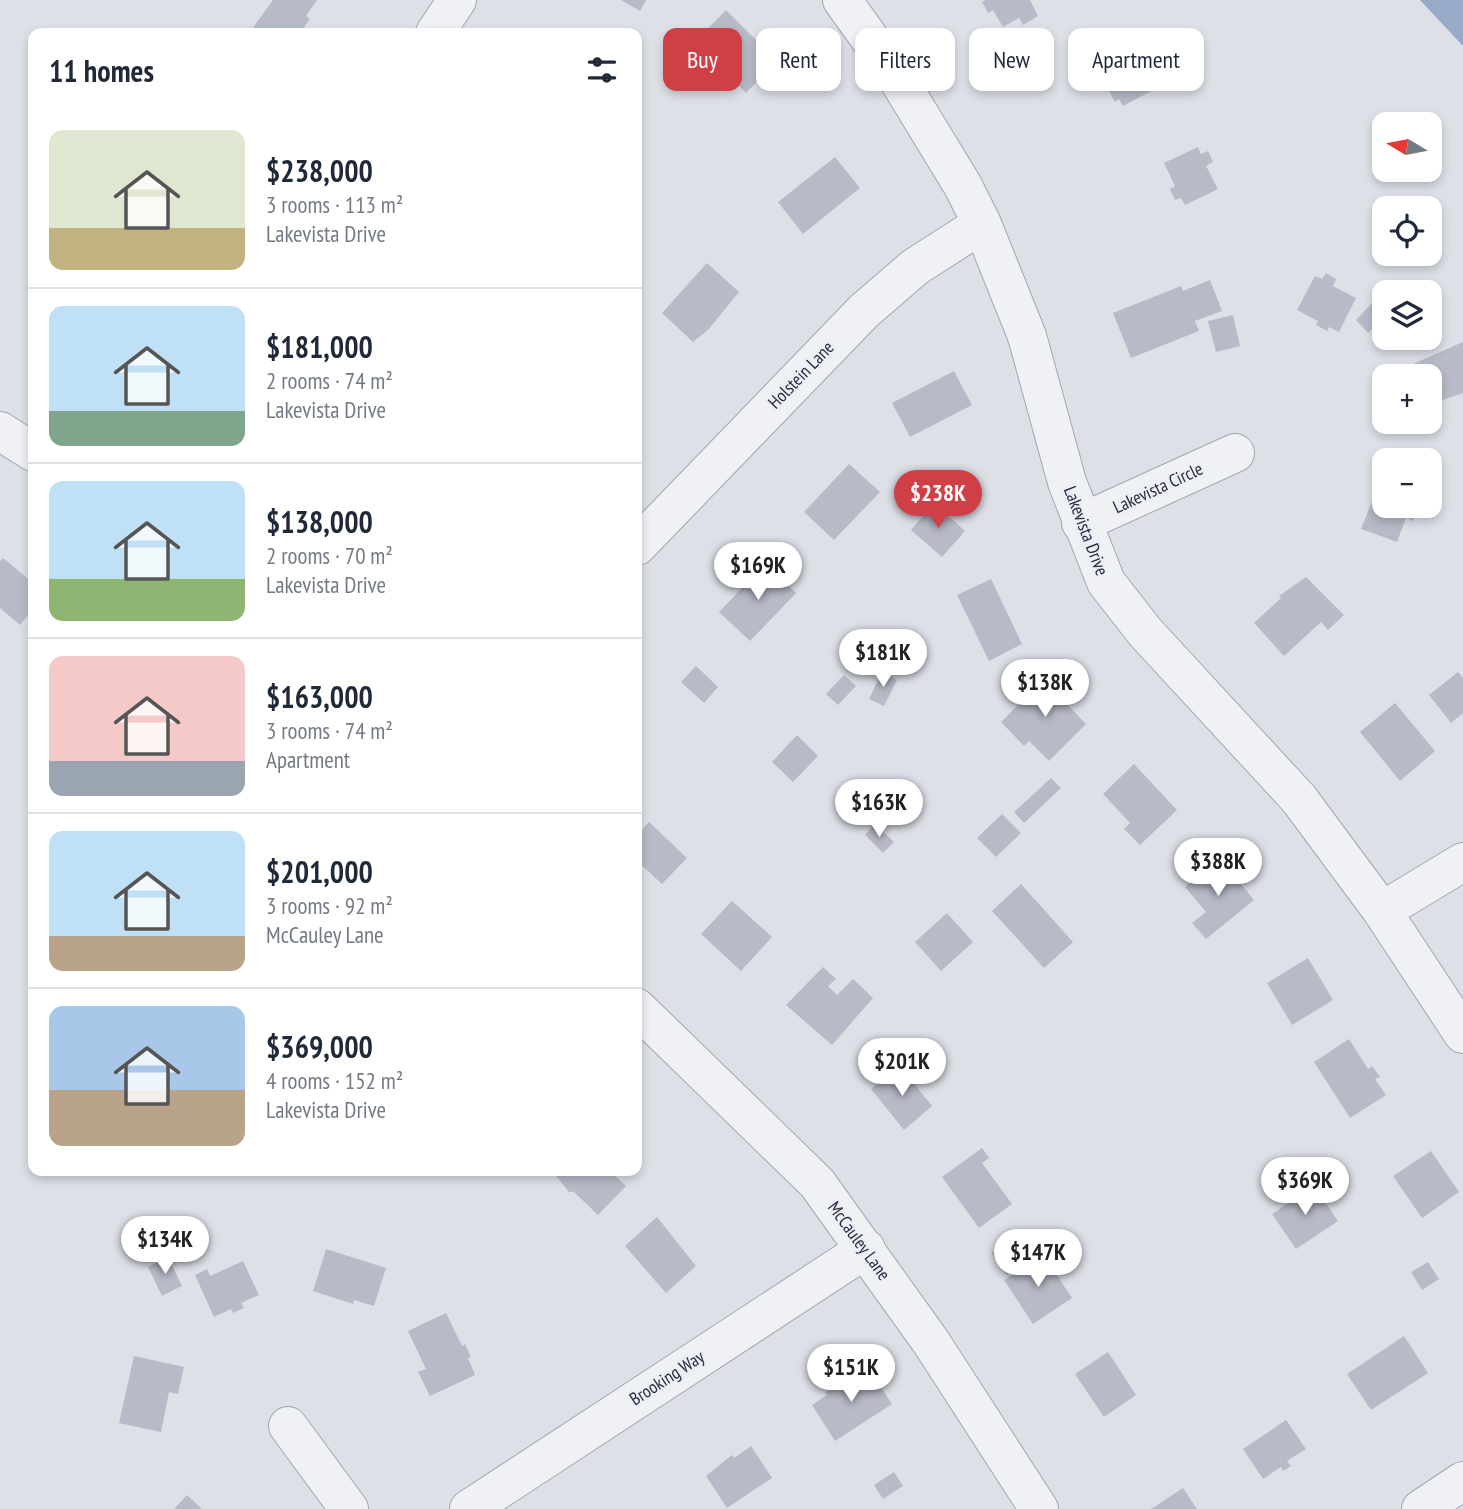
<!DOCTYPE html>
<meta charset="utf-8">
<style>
body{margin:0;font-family:"PT Sans Narrow",sans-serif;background:#f6f6f7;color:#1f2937;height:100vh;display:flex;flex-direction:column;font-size:26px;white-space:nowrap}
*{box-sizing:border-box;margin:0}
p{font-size:23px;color:#747a83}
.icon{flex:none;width:38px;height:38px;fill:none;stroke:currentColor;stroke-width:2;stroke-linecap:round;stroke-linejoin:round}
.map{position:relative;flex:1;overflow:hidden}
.side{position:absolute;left:28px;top:28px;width:614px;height:1148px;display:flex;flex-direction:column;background:#fff;border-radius:14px;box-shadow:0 4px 10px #0003}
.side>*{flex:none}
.banner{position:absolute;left:663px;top:28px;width:665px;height:63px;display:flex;gap:14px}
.needle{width:46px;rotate:280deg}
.controls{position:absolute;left:1372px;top:112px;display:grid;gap:14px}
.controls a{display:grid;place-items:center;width:70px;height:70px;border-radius:14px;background:#fff;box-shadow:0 4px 10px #0003;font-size:35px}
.price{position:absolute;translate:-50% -60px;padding:0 16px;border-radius:24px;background:#fff;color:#222;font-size:23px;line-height:46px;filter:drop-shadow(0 2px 4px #0008)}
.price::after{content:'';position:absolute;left:50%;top:42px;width:21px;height:16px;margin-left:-10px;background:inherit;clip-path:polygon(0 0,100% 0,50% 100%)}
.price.selected{background:#cf3f45;color:#fff}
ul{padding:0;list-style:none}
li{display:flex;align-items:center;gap:21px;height:175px;padding:0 21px}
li+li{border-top:2px solid #e0e1e3}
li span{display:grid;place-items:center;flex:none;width:196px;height:140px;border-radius:14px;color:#555}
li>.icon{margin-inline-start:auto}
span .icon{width:84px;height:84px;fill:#fffc;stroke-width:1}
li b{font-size:30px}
h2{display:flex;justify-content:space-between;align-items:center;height:84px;padding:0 21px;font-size:30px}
.tag{padding:0 24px;border-radius:14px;background:#fff;box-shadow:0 4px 10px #0003;font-size:24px;line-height:63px}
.tag.selected{background:#cf3f45;color:#fff}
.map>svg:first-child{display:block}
.water{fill:#97aac8}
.building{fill:#b7bbc7}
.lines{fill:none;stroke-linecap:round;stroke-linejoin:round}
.minor-casing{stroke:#a2a6b1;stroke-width:40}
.minor{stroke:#f0f1f5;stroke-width:38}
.labels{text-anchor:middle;stroke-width:6;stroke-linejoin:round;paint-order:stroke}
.street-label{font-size:18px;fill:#262c3e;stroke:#eceff5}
</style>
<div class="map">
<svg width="1463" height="1509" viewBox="0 0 1463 1509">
<rect width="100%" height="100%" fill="#dde0e7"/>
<!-- water -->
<path class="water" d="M1420,0H1463V46Z"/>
<!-- building -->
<path class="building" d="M273,0H317L306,16L310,19L302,30L298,27L294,33H249Z
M621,0H646L640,11Z
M985,0H1030L1038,16L1023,25L1019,18L1003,27L993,10L988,13L982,2Z
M726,10L777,61L746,93L695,42Z
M1134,47L1138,54L1144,51L1150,61L1144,65L1157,88L1123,106L1119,99L1115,102L1109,91L1114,89L1101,65Z
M1198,147L1201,154L1208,151L1213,162L1206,166L1218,189L1185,205L1181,198L1175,200L1170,189L1175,186L1164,163Z
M835,157L860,188L803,234L778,202Z
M707,263L739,292L708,330L693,342L662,313Z
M1326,273L1336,279L1333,286L1356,298L1339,332L1329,327L1327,331L1316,325L1318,321L1297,310L1315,276L1322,279Z
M1210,280L1222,311L1195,321L1199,331L1131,358L1113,313L1181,286L1183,291Z
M1377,298L1384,305V317L1368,333L1356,320Z
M1233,315L1240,346L1216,352L1208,321Z
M1463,342V393L1437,402L1433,391L1430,392V376H1417L1413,364Z
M954,371L972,405L910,437L892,403Z
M849,464L880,492L834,540L804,512Z
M1379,484L1384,486V506H1411L1418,509L1413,521L1406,518L1397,542L1361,529Z
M934,503L965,531L942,557L911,530Z
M3,558L33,583V609L20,625L0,608V561Z
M765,564L796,593L750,641L719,612Z
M1306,577L1344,615L1328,630L1321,622L1284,656L1254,623L1281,598L1279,596Z
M991,579L1022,644L989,661L957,595Z
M696,666L718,687L704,703L681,682Z
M882,672L897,680L884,706L869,699Z
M1458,672L1463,678V713L1451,723L1429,695Z
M844,675L856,686L838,705L826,694Z
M1048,675L1069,696L1064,701L1086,724L1049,761L1029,741L1024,746L1001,722Z
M1395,703L1435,751L1400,781L1360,732Z
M797,735L818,756L793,782L772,762Z
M1134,764L1177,810L1140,845L1124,829L1130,823L1103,794Z
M1051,778L1061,788L1024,823L1014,812Z
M1002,814L1021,833L996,857L977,838Z
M649,822L687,858L662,884L637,861V835Z
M875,824L894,842L883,853L865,835Z
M1221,859L1254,900L1206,939L1192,923L1206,912L1185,887Z
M1021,884L1073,942L1044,968L992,911Z
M732,901L772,937L741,971L701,934Z
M947,913L973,942L941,971L915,942Z
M1308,958L1333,1000L1292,1025L1267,983Z
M823,967L836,979L828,986L837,995L853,979L873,998L832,1045L786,1005Z
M1349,1039L1368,1069L1372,1066L1380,1077L1375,1079L1386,1095L1350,1118L1314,1062Z
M900,1066L932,1106L904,1130L871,1089Z
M982,1148L989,1158L982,1163L1012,1204L979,1228L942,1177Z
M1431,1151L1459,1192L1422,1218L1393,1176Z
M552,1171H610L626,1186L598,1215L574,1192H569Z
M1314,1186L1338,1221L1296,1249L1272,1214Z
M657,1217L696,1266L666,1293L625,1246Z
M1017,1236L1032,1258L1007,1275L992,1253Z
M326,1249L386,1268L374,1306L354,1300L353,1304L313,1291Z
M1043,1254L1072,1298L1033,1324L1004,1280Z
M168,1257L182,1286L162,1296L148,1267Z
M243,1261L259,1295L241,1303L244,1308L233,1313L231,1309L214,1317L195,1275L207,1269L210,1276Z
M1428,1262L1439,1279L1422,1290L1411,1272Z
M446,1313L462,1346L465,1344L471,1357L468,1358L475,1375L430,1396L418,1372L426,1369L408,1331Z
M1404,1336L1428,1373L1371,1410L1347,1374Z
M1108,1352L1136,1395L1104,1417L1075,1374Z
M134,1356L184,1367L178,1394L169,1392L161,1432L119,1423Z
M868,1368L892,1404L835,1441L812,1405L827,1395L825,1392Z
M1286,1420L1306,1449L1287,1461L1291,1466L1283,1471L1281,1467L1263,1479L1243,1449Z
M751,1446L772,1478L727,1508L706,1476L732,1455L734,1458Z
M894,1472L903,1486L883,1499L874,1485Z
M1183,1488L1197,1509H1151Z
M187,1495L202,1509H174Z"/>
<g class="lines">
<defs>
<path id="minor" d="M842,0L893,71L963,186L982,224L1027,336L1067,482L1106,582L1145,632L1299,799L1382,911L1463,1034
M435,33L457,0
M0,431L33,452
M1081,523L1235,453
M637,546L864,311L915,267L982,224
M1382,911L1463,862
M637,1008L817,1183L931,1342L1039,1509
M288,1426L349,1509
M469,1509L866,1249
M1421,1509L1463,1481"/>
</defs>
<!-- minor casing -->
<use href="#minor" class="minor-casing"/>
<!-- minor -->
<use href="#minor" class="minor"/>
</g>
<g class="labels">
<!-- street labels -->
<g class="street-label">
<text transform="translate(801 375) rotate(-46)" y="6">Holstein Lane</text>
<text transform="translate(1158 488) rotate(-25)" y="6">Lakevista Circle</text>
<text transform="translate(1086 531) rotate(69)" y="6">Lakevista Drive</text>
<text transform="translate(859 1241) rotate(54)" y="6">McCauley Lane</text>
<text transform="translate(667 1378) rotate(-33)" y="6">Brooking Way</text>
</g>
</g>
</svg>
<div class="controls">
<a><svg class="needle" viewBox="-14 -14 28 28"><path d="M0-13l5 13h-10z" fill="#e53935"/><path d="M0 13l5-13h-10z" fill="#747a83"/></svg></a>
<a><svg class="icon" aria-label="locate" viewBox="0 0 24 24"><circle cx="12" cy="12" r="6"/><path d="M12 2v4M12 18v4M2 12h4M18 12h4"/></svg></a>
<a><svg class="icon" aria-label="layers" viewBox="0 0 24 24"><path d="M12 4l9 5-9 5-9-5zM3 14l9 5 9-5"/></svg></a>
<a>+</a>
<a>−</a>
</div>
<b class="price selected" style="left:938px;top:530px">$238K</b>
<b class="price" style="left:758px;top:602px">$169K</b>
<b class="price" style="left:883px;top:689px">$181K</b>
<b class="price" style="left:1045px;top:719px">$138K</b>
<b class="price" style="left:879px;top:839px">$163K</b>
<b class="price" style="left:1218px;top:898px">$388K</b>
<b class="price" style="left:902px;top:1098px">$201K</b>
<b class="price" style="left:1305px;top:1217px">$369K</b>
<b class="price" style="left:165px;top:1276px">$134K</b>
<b class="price" style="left:1038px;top:1289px">$147K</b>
<b class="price" style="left:851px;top:1404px">$151K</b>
<div class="banner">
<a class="tag selected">Buy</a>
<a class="tag">Rent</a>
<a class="tag">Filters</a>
<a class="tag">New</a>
<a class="tag">Apartment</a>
</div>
<section class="side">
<h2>11 homes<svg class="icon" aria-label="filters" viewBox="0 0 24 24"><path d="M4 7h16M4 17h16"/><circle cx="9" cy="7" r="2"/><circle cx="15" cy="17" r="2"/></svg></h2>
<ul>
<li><span style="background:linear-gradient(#dfe7d0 70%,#c2b280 0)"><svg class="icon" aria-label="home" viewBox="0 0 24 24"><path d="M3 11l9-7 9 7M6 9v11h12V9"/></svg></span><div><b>$238,000</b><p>3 rooms · 113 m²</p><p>Lakevista Drive</p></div></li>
<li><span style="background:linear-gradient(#bfe0f5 75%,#7fa58c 0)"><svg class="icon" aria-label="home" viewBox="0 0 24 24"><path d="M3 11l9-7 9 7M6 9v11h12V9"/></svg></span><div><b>$181,000</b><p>2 rooms · 74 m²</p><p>Lakevista Drive</p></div></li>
<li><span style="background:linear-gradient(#bfe0f5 70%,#8fb573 0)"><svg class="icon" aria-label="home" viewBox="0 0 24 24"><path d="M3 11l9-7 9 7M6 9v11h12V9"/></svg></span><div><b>$138,000</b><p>2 rooms · 70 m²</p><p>Lakevista Drive</p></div></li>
<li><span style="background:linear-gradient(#f6c9c9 75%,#9aa5b1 0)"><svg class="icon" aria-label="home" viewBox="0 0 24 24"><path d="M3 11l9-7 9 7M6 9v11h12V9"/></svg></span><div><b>$163,000</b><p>3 rooms · 74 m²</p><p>Apartment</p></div></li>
<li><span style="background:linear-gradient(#bfe0f5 75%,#b9a48a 0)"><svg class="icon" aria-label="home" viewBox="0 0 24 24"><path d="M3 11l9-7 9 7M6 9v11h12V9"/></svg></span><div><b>$201,000</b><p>3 rooms · 92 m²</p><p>McCauley Lane</p></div></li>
<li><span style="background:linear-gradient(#a9c7e8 60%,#b9a48a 0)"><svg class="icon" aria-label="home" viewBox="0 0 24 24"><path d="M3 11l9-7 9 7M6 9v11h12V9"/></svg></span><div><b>$369,000</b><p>4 rooms · 152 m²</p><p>Lakevista Drive</p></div></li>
</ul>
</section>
</div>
